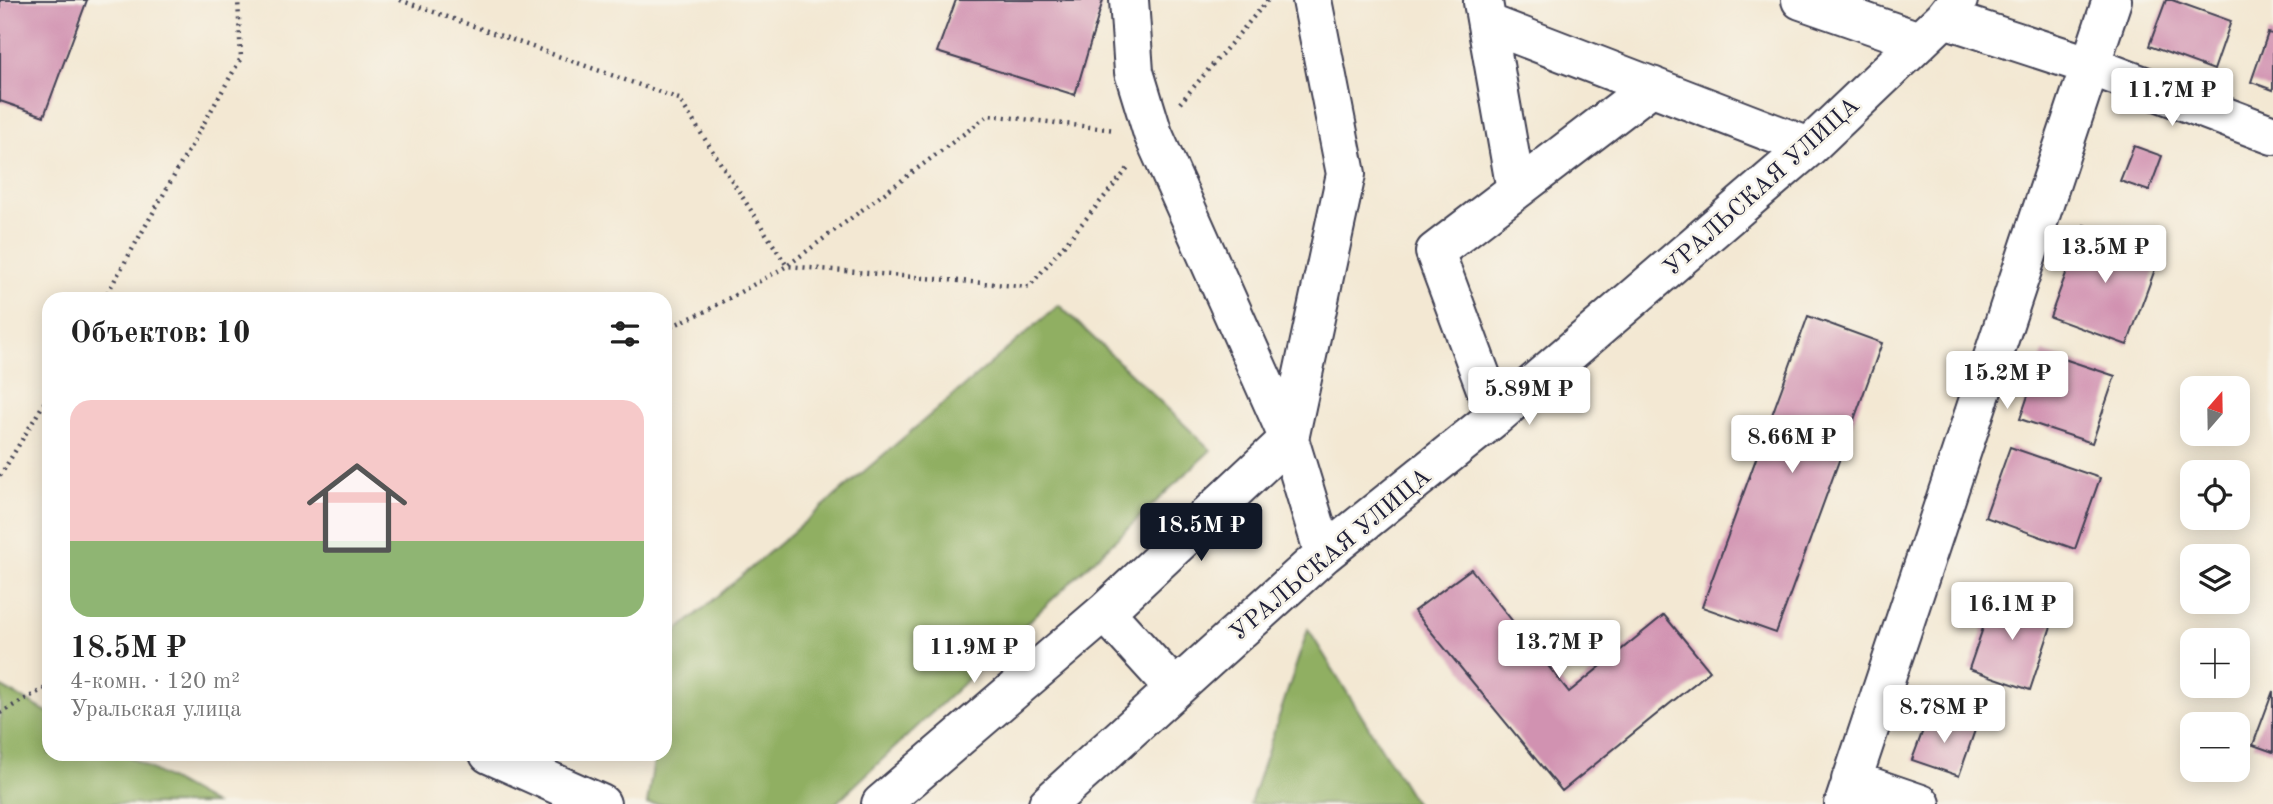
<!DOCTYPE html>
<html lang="ru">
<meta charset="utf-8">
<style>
body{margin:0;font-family:"Old Standard TT",serif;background:#f2f2f2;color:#222;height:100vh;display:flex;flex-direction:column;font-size:26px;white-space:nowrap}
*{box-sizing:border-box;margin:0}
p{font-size:23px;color:#767676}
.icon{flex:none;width:38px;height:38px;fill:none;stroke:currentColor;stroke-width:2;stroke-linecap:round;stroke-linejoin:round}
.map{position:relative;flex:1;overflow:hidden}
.details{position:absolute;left:42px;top:292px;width:630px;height:469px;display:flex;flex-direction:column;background:#fff;border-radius:21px;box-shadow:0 4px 18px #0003}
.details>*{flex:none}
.needle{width:46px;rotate:20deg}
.buttons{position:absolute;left:2180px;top:376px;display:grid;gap:14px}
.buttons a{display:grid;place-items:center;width:70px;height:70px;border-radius:14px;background:#fff;box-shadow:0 4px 18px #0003;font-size:35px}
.price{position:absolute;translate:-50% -60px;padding:0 16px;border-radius:7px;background:#fff;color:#222;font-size:23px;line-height:46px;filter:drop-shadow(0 2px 4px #0008)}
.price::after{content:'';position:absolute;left:50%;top:42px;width:21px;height:16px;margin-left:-10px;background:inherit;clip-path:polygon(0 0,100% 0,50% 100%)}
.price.current{background:#111827;color:#fff}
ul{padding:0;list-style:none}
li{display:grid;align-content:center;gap:14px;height:371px;padding:0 28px}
li span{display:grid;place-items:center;height:217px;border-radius:21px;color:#555}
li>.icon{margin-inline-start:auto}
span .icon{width:126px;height:126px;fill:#fffc;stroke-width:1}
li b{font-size:30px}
h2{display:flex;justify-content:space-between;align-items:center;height:84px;padding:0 28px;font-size:30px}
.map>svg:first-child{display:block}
.forest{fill:#90af62;stroke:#59684e;stroke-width:2}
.building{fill:#d192b1}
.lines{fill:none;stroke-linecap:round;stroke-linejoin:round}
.minor-casing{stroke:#414052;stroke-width:42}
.path{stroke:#414052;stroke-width:4.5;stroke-dasharray:2 5;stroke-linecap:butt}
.minor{stroke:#fff;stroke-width:38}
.labels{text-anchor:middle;stroke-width:5;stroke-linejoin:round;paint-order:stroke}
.street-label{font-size:24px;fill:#22223b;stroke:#f7f3e8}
</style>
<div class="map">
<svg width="2273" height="804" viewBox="0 0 2273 804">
<rect width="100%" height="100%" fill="#f7f3e8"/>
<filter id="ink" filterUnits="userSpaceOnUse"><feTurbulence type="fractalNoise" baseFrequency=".0143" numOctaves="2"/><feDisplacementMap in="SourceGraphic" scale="14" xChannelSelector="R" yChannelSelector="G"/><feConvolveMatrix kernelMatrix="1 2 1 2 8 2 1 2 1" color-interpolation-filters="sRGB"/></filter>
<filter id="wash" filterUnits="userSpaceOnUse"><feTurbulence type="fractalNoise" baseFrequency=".00686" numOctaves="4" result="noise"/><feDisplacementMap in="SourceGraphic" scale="28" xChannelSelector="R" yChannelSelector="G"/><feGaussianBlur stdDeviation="1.57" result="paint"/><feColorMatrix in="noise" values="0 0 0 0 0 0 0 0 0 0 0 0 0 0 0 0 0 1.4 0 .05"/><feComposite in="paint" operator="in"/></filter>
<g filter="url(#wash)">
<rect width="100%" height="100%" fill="#f3e8d3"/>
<!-- forest -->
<path class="forest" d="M1059,305L1211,450L835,804H647L655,754H665V700L677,631Z
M1308,629L1416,804H1250Z
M0,686L49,713V754H124L214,804H0Z"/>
<g id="blocks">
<!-- building -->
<path class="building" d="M0,0H87L44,116L0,101Z
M956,0H1103L1075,95L937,52Z
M2166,0H2172L2231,21L2214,70L2149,46Z
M2268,33L2273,34V90L2251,82Z
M2134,146L2162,156L2149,191L2120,181Z
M2084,225L2161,253L2127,345L2050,317Z
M1808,316L1882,343L1776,633L1702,607Z
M2043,352L2115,376L2092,443L2020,419Z
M2010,447L2100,478L2075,549L1985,517Z
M1471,569L1569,692L1664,615L1710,671L1562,791L1414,611Z
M1995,593L2055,614L2030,690L1969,669Z
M2273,691V752L2253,745Z
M1929,714L1975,730L1959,776L1912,760Z"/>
</g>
</g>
<g filter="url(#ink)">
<use href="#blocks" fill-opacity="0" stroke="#414052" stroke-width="2"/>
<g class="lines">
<defs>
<path id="minor" d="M1129,0L1134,72L1153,134L1289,439L1324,554
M1801,0L1919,41
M1483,2L1516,190
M1944,18L2091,66L2273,135
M1487,23L1809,147
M1496,416L1435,252L1652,86
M1175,689L1105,612L1289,439L1346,174L1312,0
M489,754L601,804
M1851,780L1921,804
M881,804L1105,612
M1048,804L1324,554L1496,416L1809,147L1944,18L1958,0
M1844,804L2112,0"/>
</defs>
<!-- minor casing -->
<use href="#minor" class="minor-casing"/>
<!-- path -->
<path class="path" d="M400,0L679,99L787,266L989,115L1115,130
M1180,103L1268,0
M104,299L241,58L238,0
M665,329L706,311L787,266L1029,287L1130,166
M0,476L49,395
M0,713L49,686"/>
<!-- minor -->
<use href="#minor" class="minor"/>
</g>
</g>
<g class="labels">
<!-- street labels -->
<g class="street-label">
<text transform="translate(1761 186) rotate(-42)" y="8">УРАЛЬСКАЯ УЛИЦА</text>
<text transform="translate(1330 554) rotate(-40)" y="8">УРАЛЬСКАЯ УЛИЦА</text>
</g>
</g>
</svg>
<div class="buttons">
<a><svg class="needle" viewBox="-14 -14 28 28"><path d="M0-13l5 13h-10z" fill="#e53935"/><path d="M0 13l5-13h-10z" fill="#767676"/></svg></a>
<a><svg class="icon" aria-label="locate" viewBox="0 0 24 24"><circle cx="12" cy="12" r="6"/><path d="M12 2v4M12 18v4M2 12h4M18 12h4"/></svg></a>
<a><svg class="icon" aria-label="layers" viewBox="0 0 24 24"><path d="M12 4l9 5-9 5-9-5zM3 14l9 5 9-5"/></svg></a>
<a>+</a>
<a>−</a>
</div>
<b class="price" style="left:2172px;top:128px">11.7M ₽</b>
<b class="price" style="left:2105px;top:285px">13.5M ₽</b>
<b class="price" style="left:2007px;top:411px">15.2M ₽</b>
<b class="price" style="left:1529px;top:427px">5.89M ₽</b>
<b class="price" style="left:1792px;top:475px">8.66M ₽</b>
<b class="price current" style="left:1201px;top:563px">18.5M ₽</b>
<b class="price" style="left:2012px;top:642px">16.1M ₽</b>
<b class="price" style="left:1559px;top:680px">13.7M ₽</b>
<b class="price" style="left:974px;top:685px">11.9M ₽</b>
<b class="price" style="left:1944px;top:745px">8.78M ₽</b>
<section class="details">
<h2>Объектов: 10<svg class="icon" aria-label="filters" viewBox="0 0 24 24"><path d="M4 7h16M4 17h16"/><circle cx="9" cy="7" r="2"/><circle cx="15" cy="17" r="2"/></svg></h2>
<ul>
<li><span style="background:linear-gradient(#f6c9c9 65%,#8fb573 0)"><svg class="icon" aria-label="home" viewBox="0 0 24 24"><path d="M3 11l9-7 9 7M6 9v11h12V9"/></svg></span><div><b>18.5M ₽</b><p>4-комн. · 120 m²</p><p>Уральская улица</p></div></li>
</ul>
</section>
</div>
